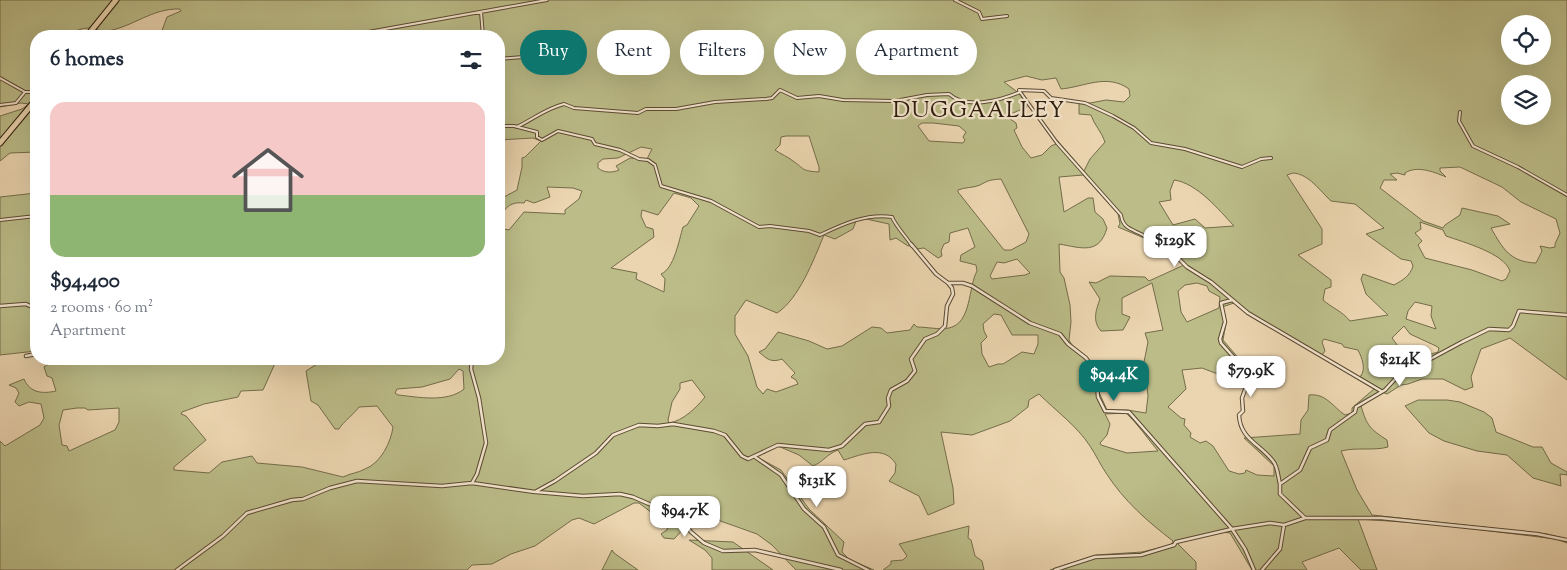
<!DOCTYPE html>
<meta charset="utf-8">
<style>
body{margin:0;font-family:"Sorts Mill Goudy",serif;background:#f6f6f7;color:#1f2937;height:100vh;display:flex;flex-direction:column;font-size:19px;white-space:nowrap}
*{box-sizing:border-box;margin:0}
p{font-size:16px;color:#747a83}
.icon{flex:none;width:28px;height:28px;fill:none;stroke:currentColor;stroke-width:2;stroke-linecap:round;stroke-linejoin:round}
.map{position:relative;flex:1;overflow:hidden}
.drawer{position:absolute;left:30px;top:30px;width:475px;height:335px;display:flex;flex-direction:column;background:#fff;border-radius:20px;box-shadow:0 5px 20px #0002}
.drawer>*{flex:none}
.top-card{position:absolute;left:520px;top:30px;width:475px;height:45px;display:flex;gap:10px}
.fabs{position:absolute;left:1501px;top:15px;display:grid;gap:10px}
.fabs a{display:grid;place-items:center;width:50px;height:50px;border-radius:50%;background:#fff;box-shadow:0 5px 20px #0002;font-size:25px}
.price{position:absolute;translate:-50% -42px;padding:0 11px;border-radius:10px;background:#fff;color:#222;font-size:16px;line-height:32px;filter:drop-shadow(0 1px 2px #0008)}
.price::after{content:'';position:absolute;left:50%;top:30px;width:15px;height:11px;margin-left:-8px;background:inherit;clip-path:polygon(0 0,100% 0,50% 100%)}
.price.selected{background:#0f766e;color:#fff}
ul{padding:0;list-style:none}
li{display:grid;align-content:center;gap:10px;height:265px;padding:0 20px}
li span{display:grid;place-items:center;height:155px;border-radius:15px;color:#555}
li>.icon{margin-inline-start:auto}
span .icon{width:90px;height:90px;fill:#fffc;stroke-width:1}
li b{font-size:21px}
h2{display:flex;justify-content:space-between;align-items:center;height:60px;padding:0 20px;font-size:21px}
.pill{padding:0 18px;border-radius:22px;background:#fff;box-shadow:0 5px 20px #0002;font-size:18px;line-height:45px}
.pill.selected{background:#0f766e;color:#fff}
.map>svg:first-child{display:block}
.green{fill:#bbbc88;stroke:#746c4a;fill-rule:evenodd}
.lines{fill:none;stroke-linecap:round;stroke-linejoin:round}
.street-far1-casing{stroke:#5c4a34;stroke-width:4}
.street-casing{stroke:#5c4a34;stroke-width:4.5}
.highway-casing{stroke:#2c1c0b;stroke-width:7}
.street-far1{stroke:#f2e4cc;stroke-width:2}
.street{stroke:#f2e4cc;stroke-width:2.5}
.highway{stroke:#ebd5b0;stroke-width:5}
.labels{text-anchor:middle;stroke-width:4.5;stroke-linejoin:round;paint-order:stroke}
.quarter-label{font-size:22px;letter-spacing:1px;fill:#2c1c0b;stroke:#f2e4cc}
</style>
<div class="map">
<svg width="1567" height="570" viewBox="0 0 1567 570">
<rect width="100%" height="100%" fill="#ebd5b0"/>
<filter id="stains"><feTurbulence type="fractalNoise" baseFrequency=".004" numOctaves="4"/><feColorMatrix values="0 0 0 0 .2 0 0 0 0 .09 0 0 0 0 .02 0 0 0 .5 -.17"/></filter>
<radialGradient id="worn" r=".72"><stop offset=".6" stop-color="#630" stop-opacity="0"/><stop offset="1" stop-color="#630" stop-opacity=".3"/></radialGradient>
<!-- green -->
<path class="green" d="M0,0H1567V380L1510,338L1481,349L1471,377L1473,387L1465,390L1443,379H1422L1408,384L1401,385L1387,394L1382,392L1361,406C1367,426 1370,429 1387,440L1388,447C1374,451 1357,447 1341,451L1357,490L1372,515L1547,534L1567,539V543L1556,539L1433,524L1358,519L1377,570H1361L1339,548L1302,562L1307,570H1252L1230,533L1222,532L1177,543L1196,562V570H1050L1096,555L1142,552L1171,545L1173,541C1147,521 1124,501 1106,473C1100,464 1096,455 1090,446C1077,426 1056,411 1039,394L1029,400L1028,407L1010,421L972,435L941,432L953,488L954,504L928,515L919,496L889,481L895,473L896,464C884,445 863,454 844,460L838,450C827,454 823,462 813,466L799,455L778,446L757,457L781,470L809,509L844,542L842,552L850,560L874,570H796L772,545L757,534L698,513L674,539L664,538L661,534L667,530L668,525L639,503H634L594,524L579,518L572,520L535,546L511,554L492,564L472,565L467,570H0V441L5,446L40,425L44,418L41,404L29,402L19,406L15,402L19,393L16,388L9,385L24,379C30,393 42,394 56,391L52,378L47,376L44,367L56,359H277L263,390L241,391L238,397L204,404L182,412L181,414L186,416L206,440L174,467V470L209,473L222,462L252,456L257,463L302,467L343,477C351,473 358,473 365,469C381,463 391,442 393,427L377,406L359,407C353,415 343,422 339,429H335L318,405L311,401L306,371L325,359H499V228L509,230L524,212L565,214V210L579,199L582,191L573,188L547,187L550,197L534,203L526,200L524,203C514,202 509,204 503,212H499V193L502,192L504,197L517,190L522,167V158L525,157L541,141L533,138L499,140V36H160L167,17L181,11L180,9C152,8 133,27 107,31C101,32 95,28 88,28C75,29 73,34 63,36C55,38 45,36 36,36V152L10,153L0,161V116L22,109L29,104L21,103L0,107ZM1510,24H1542V56H1510ZM1026,76L1042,80L1056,78L1061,89C1084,87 1107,73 1129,89L1130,96L1124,102L1106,100L1090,103L1079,102V114L1091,115C1094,125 1102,132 1105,142L1090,159L1084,171L1057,140H1055L1056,144L1051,146L1042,155L1031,158L1022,147L1014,130L1017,128L1016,123L1006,116L1027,107L1020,94L1004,82ZM1510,84H1542V116H1510ZM933,123L959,126L966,132L963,137L965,140L963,143L929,141L918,126L922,123ZM786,136H809L819,167V172C801,171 805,169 793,161C788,157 781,154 775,150L780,145L781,137ZM641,147L652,149L647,159L630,158L616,166L619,170C612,173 604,173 598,168V163L603,159L618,158ZM1460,167L1502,187L1521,202L1556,219L1560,233L1555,244V247L1550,248L1540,246L1542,251L1536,263C1510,262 1503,249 1491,228L1510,224L1498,216L1462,208L1460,215L1445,225L1443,228L1423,221L1380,188L1384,180H1397L1390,174L1397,173L1405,175V173C1417,165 1434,172 1446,177L1440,171V168ZM1293,173C1309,174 1320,191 1331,201L1355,204L1384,228L1366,234L1401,259L1411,261L1413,266C1410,276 1403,280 1394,285L1363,274L1361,279L1366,294L1388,315L1350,321C1342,311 1332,308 1323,300L1325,289L1331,287V280L1298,255L1322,244V229L1287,175ZM1083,175L1118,214L1120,224L1118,227L1144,238L1184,265L1149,281L1145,277L1110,276L1096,283L1089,282L1100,299C1096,310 1092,321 1101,331L1123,330L1130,317L1122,314V298L1152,283L1163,330L1145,333L1148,342L1144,362L1148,396L1146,413L1127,410H1107L1098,390V371L1094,364L1072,345L1069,340L1071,322L1070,305L1064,278L1060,272L1059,244C1082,248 1099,255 1107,228L1103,219L1095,212L1093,198H1088L1064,212L1059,177ZM1001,179L1029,234L1026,242L1011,250H1004L958,192V190C965,187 974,188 980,185C989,180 990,180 1001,179ZM1174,180C1197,183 1219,210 1234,226L1205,228L1195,219L1173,225L1159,202L1171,200L1170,191ZM674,193L691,198L699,206L687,225L683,227C679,240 674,269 661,274L665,279L664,292L636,279L637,273L611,268L654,237L653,229L646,227L641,216L642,210L658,215ZM866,219L889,224L890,240L896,238L908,246L913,245L916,249L924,248L938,258L942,256L941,251L944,244L949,242L950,233L968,228L975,247L961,255L960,261L976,265L977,271C968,287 972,323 949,328C940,330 927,327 917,327L914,324L910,330L887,333L881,328L872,327L842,346L827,349L809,341L778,332L765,349L759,352C767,359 771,363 782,359L795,373L791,377L796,380L798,384L776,392L767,389L763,394L757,387L748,356L735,334V316L746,300L777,313C799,299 814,259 824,235L835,239L853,229L856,221ZM1420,222L1443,230L1446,236C1463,242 1504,253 1510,271L1506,279L1502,281L1472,270L1425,258L1418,245L1422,241L1415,233L1421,229ZM1017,259L1030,273L1025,275L992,279L990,276L997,262L1004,263ZM1197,283L1207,286L1209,291L1220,297L1219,308L1187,322L1181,312L1178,291L1185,285ZM1415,302L1432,306L1431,316L1436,329L1406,319L1408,311ZM1234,303L1258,321L1283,334L1374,389L1352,408V413L1345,415C1333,407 1326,393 1309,395L1308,410L1301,420L1300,434L1244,438L1274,466V476L1257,475L1246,470L1245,473L1239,474L1229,471L1213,446L1206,441L1200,443L1190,437L1191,433L1184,425L1185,419L1181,418L1168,407L1186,389L1182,370L1202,368L1223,376L1251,392L1248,387L1241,361L1223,340C1225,328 1228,319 1222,307ZM994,314L1001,315L1012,335H1038V344L1034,354L1022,352L1003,364H998L989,367L982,354L981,343L987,337L984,331L983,324ZM1404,326L1410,334L1436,346L1439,348L1438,352L1431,354L1427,351L1417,356L1419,360L1410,362L1392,338ZM1324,339L1342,344L1344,347L1358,350C1362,358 1366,368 1361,376L1358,377L1322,355L1325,351L1322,342ZM459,369L463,371L464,389C447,403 418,397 398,395L395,393L397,389L422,387L450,379ZM692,380L705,397C697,407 683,421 669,423L668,420L672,402L680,389V383ZM77,408H85L88,410L119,408V422L115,430L69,451L67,446L62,445L59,425L63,410ZM1126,413C1138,424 1147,438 1158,451L1127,453L1101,445L1100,443L1107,435L1110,424L1105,414Z
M36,193V351L0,355V197Z
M1418,400H1447L1460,402L1484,412L1492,418L1496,432L1533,447H1542L1551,463L1567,472V475L1560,474L1561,486L1533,478L1507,455L1477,451L1444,441L1429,433L1405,406Z
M969,526L968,538L971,540L975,556L982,561L984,570H883L891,564V561L903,560L907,556L899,544Z
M689,540L733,542L773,570H712V558L705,550Z
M612,550L614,553L638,570H602Z"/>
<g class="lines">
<defs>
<path id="street-far1" d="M955,0L979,12L982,19L1007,16
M481,12L483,36
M346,36L547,0
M499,59L535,56L568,44
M0,78L25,92H31
M36,91L31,92L36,94
M1020,92L1057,143L1121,215C1123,229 1132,229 1143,235C1149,238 1155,242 1160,246
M0,105L16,103L25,92
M1460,112L1459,121L1473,146L1518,167L1567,195
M499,126H514L537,132V137L542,140L558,131L592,139L595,144L620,150L639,159L648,160L655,165L661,186L711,201L759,227L770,226L809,231L820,235C843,224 867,213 892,217C897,228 905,235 912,246
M517,127C533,119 547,108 564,104L574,108L638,113L646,109H676L715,102L766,99L772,98L780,90L797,98L819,96L843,100L895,101L927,95L949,94C967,110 1001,100 1020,92L1019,90L1044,91L1051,98L1085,103L1113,116L1134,128L1151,143L1185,149L1242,167L1261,159L1271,158
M0,220L36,216"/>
<path id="street" d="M1158,244L1175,255L1187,267L1211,282L1248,313L1381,391
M949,283H963L972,286L1030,323L1060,334L1068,344L1086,358L1096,372L1098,397L1105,411L1129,412L1232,529L1245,549L1254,570
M1232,300L1221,303L1225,322L1220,339L1221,343L1237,361L1246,387L1242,398L1243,411L1239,415C1240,439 1260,444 1273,461C1278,467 1278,477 1280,484
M0,306L26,304L36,309
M26,356L36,354
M118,359H123
M755,457L781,475L804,509L824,527L838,555L868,570
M472,483L535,492L555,481L596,453L613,435L639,425L658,426L673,424L714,431L725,435L742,456L748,459L778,445L829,450L842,446L865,424L879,422L889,406L888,398L891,390L907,381L915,371L911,359L925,339L937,334L945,326L947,306L953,294L952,288L948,283L936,274L911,244
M536,492L583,496L620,494L633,497L679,517L691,532L704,543L723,551L755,550L841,570
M1305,518L1280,494V484L1300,470L1310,448L1327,440L1330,430L1355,412L1356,407L1385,390L1397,377L1462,342L1489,329L1509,330L1513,326L1519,311L1567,315
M177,570L223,536L247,513L292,500L303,499L330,488L357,481L442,486L472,483L477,474L486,443L479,398L471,369L472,359
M1055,570L1095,557L1141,555L1174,545L1176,542L1232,529L1270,523L1284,525L1305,518H1381L1537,534L1567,540
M1262,570L1280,549L1284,525"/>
<path id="highway" d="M87,36L116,0
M0,143L34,102L36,96"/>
</defs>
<!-- street-far1 casing -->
<use href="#street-far1" class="street-far1-casing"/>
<!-- street casing -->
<use href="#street" class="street-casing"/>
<!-- highway casing -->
<use href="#highway" class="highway-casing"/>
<!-- street-far1 -->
<use href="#street-far1" class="street-far1"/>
<!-- street -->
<use href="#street" class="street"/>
<!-- highway -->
<use href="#highway" class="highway"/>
</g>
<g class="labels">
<!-- quarter labels -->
<g class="quarter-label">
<text x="979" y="117">DUGGAALLEY</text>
</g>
</g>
<rect width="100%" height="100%" filter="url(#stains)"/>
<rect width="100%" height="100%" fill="url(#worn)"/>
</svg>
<div class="fabs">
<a><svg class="icon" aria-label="locate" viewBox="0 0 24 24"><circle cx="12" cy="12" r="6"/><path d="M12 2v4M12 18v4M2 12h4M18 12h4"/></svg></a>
<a><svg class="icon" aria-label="layers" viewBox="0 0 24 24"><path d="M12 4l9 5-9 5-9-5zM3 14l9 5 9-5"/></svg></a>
</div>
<b class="price" style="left:1175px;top:268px">$129K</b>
<b class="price" style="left:1400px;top:387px">$214K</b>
<b class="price" style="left:1251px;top:398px">$79.9K</b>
<b class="price selected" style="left:1114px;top:402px">$94.4K</b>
<b class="price" style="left:817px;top:508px">$131K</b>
<b class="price" style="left:685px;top:538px">$94.7K</b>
<div class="top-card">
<a class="pill selected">Buy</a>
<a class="pill">Rent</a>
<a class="pill">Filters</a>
<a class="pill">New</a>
<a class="pill">Apartment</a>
</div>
<section class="drawer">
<h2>6 homes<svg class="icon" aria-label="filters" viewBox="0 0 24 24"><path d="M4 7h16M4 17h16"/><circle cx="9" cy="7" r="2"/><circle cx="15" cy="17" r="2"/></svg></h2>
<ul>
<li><span style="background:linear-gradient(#f6c9c9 60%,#8fb573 0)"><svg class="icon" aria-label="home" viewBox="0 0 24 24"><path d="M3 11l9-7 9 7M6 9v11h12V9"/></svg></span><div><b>$94,400</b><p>2 rooms · 60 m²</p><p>Apartment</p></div></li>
</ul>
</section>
</div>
